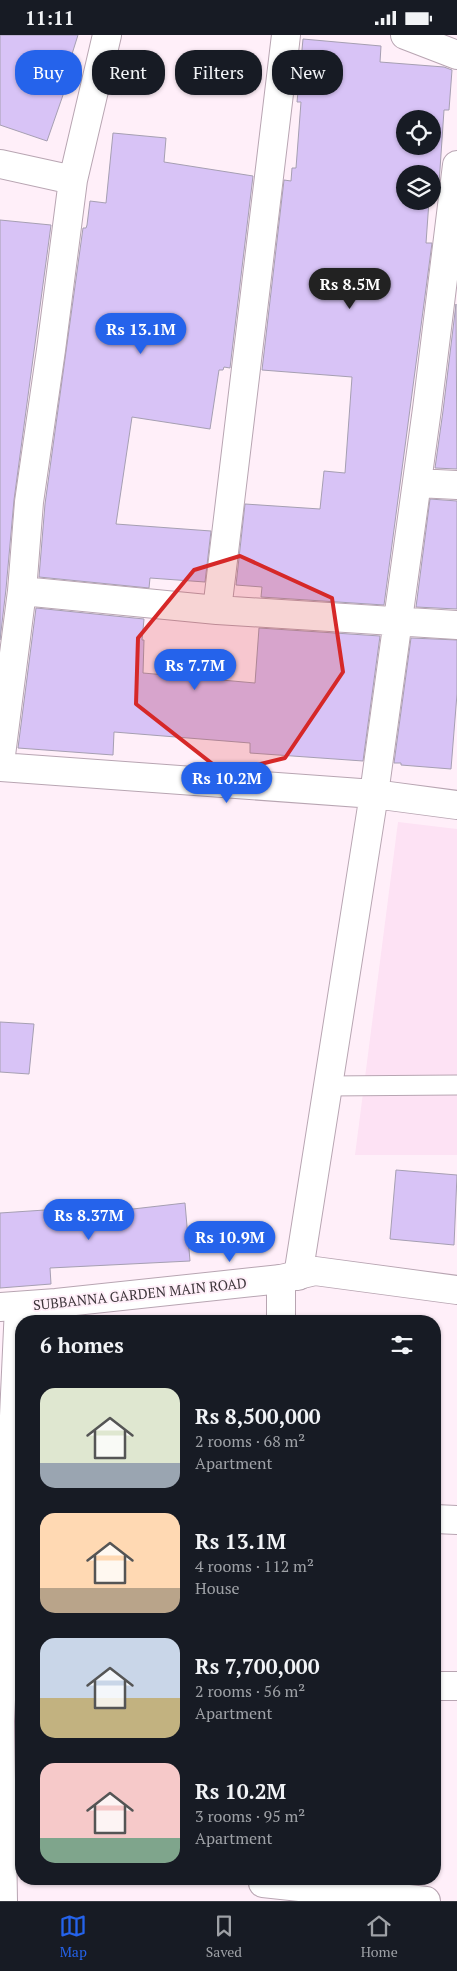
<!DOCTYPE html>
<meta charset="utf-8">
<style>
body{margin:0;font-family:"PT Serif",serif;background:#20242c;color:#f1f3f6;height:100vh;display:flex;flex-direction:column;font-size:19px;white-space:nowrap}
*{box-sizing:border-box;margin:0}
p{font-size:16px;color:#9ea1a6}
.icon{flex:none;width:28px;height:28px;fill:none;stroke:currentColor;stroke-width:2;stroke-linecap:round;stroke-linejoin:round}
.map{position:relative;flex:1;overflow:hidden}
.side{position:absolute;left:15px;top:1280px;width:426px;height:570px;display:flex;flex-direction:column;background:#171b24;border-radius:20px;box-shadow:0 1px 4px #0004}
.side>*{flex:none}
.top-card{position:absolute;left:15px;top:15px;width:428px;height:45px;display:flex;gap:10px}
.buttons{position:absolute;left:396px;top:75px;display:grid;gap:10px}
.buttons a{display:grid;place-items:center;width:45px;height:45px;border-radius:50%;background:#171b24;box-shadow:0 1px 4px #0004;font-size:25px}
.price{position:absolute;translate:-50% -42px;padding:0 11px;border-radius:18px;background:#2563eb;color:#fff;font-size:16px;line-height:32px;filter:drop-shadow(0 1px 2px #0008)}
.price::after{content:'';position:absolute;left:50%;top:30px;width:15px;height:11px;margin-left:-8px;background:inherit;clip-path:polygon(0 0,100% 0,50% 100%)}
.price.active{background:#222;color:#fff}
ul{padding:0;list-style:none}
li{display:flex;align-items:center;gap:15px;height:125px;padding:0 25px}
li span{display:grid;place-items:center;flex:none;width:140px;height:100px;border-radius:15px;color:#555}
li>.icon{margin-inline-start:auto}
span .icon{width:60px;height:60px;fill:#fffc;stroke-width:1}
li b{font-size:21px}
h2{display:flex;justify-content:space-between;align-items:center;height:60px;padding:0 25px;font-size:21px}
.tag{padding:0 18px;border-radius:20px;background:#171b24;box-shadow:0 1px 4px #0004;font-size:18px;line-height:45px}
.tag.active{background:#2563eb;color:#fff}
.status{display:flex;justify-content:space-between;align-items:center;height:35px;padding:0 25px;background:#171b24;direction:ltr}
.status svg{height:14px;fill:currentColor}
.tabs{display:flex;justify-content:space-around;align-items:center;height:70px;border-top:1px solid #363941;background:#171b24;font-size:14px;color:#9ea1a6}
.tabs a{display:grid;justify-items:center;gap:2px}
.tabs .active{color:#2563eb}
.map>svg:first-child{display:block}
.built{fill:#fde2f4}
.building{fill:#d8c3f6;stroke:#a69fb2;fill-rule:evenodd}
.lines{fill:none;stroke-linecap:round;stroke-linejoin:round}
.service-casing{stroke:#b8a5b2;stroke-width:21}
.minor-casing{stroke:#b8a5b2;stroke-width:30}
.tertiary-casing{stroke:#b8a5b2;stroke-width:30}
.service{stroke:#fff;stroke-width:19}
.minor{stroke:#fff;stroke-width:28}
.tertiary{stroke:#fff;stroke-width:28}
.marked{fill:#d62828;fill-opacity:0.2;stroke:#d62828;stroke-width:4;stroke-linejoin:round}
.labels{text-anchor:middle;stroke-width:4;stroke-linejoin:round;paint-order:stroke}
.street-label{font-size:14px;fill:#3e363b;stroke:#ffeff9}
</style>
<div class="status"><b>11:11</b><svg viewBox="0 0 49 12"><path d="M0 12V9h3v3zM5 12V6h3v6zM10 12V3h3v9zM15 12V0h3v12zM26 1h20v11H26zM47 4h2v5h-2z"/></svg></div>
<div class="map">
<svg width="457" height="1866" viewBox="0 0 457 1866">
<rect width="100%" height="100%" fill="#ffeff9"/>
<!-- built -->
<path class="built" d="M398,787L457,794V1120H355Z"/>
<!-- building -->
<path class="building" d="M0,0H78L66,38L70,40L47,106L0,90Z
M303,4L381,11L380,27L444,32L452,35L449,75H444L439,149L432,148V139H405V166H429L426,208H432L384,570L261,562L262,552L236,550L245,469L320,474L324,436L345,438L352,342L262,335L284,145L291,146L292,133H296L301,67H297ZM405,84H432V111H405Z
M113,98L166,103L164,127L253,141L230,333L224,332L223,335H219L210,394L132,382L116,489L211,496L205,547L150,543L149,553L39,542L45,469L83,193H86L87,190L90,166L106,168Z
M0,185L51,190L14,465L6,554L0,605Z
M456,269L457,434L435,433L443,376Z
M430,464L457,466V574L416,572Z
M36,573L144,584L142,605H144L143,638L255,648L259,593L380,601L363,726L250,718V708L114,697L113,720L18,713Z
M411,603L457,605V659L451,734L401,730V728H394Z
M0,987L34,989L29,1039L0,1037Z
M396,1135L457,1140L454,1210L390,1204Z
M185,1168L190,1226L50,1233L51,1249L0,1253V1178L45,1175L46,1184Z"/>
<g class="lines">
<defs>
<path id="service" d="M328,1051L457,1050"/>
<path id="minor" d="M0,129L73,145
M417,448L457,450
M22,556L217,575L457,590
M217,575L286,0
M0,728L22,556L29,467L51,315L73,145L107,0
M0,732L374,759L457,770
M298,1241L374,759L427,374L457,130
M281,1244V1286
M435,1484L457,1485
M435,1651H457
M263,1848L426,1866
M3,1866L0,1686L19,1272"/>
<path id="tertiary" d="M405,0L457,20
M0,1272L56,1268L281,1244L315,1236L457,1255"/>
</defs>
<!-- service casing -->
<use href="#service" class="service-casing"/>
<!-- minor casing -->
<use href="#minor" class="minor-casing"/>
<!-- tertiary casing -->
<use href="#tertiary" class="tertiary-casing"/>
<!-- service -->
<use href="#service" class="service"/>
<!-- minor -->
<use href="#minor" class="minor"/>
<!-- tertiary -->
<use href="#tertiary" class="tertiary"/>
</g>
<!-- marked area -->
<path class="marked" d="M240,521L332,563L343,637L285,723L224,738L136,669L138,603L194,535Z"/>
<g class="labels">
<!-- street labels -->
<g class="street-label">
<text transform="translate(140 1259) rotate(-6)" y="5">SUBBANNA GARDEN MAIN ROAD</text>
</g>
</g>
</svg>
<div class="buttons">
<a><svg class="icon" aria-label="locate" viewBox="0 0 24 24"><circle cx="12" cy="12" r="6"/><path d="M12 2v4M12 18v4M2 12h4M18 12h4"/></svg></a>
<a><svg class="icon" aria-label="layers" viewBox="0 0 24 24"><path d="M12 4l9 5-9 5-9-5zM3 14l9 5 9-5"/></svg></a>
</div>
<b class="price active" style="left:350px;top:275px">Rs 8.5M</b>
<b class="price" style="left:141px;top:320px">Rs 13.1M</b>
<b class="price" style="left:195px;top:656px">Rs 7.7M</b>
<b class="price" style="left:227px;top:769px">Rs 10.2M</b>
<b class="price" style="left:89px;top:1206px">Rs 8.37M</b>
<b class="price" style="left:230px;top:1228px">Rs 10.9M</b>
<div class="top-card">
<a class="tag active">Buy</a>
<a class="tag">Rent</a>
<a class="tag">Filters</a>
<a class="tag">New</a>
</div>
<section class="side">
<h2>6 homes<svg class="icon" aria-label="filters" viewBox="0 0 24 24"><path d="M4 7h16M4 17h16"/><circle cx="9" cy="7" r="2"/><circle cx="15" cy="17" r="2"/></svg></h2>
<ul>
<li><span style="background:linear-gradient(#dfe7d0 75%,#9aa5b1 0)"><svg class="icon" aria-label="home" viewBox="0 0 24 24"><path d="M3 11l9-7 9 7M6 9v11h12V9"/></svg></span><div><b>Rs 8,500,000</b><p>2 rooms · 68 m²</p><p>Apartment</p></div></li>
<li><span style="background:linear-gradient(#ffd9b3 75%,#b9a48a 0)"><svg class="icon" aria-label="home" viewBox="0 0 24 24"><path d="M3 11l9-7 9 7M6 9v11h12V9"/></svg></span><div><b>Rs 13.1M</b><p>4 rooms · 112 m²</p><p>House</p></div></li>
<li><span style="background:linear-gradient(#c9d6e8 60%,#c2b280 0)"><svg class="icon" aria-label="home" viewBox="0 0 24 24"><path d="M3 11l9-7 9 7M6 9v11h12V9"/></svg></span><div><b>Rs 7,700,000</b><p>2 rooms · 56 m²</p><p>Apartment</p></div></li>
<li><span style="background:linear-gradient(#f6c9c9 75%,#7fa58c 0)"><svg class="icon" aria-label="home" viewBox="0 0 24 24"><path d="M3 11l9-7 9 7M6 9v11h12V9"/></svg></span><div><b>Rs 10.2M</b><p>3 rooms · 95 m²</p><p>Apartment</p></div></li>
</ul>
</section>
</div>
<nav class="tabs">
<a class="active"><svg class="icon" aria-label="map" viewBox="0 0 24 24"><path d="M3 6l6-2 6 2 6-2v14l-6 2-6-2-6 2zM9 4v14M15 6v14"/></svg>Map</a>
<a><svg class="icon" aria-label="saved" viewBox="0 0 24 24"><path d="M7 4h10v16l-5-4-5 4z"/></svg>Saved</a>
<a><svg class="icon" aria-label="home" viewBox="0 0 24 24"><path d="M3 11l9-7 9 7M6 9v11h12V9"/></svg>Home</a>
</nav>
